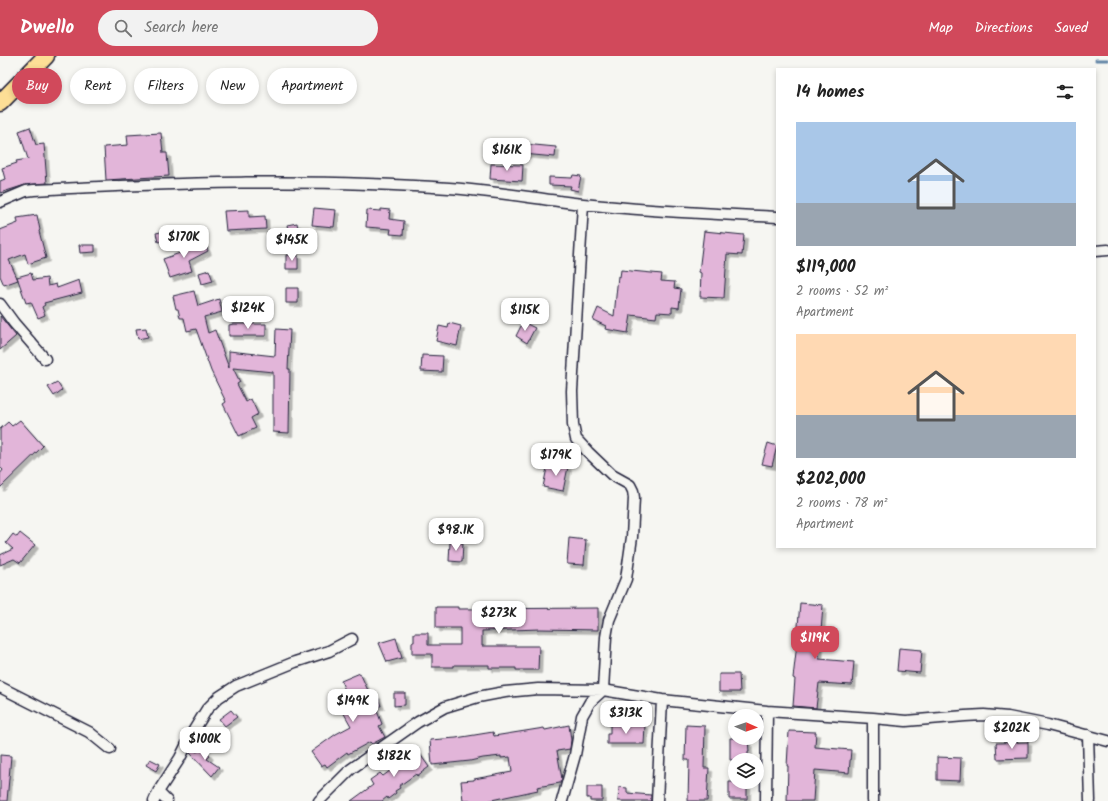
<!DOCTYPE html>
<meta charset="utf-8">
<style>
body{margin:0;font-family:Kalam,sans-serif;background:#f2f2f2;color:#222;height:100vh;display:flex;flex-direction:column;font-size:15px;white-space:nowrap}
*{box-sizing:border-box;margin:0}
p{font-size:13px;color:#767676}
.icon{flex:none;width:22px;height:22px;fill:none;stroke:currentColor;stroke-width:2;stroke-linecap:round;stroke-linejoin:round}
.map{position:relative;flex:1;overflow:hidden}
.drawer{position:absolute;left:776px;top:12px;width:320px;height:480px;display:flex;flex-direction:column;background:#fff;border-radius:0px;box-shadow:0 2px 6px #0003}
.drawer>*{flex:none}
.guide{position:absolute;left:12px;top:12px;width:380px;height:36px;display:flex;gap:8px}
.needle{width:26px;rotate:92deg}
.controls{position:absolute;left:728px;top:653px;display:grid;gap:8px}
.controls a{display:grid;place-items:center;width:36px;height:36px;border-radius:50%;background:#fff;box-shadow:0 2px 6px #0003;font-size:20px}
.price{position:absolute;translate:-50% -34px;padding:0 9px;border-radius:8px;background:#fff;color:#222;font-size:13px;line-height:26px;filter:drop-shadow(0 1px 2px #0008)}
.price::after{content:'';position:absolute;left:50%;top:24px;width:12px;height:9px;margin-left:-6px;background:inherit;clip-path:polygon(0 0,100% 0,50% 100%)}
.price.selected{background:#d1495b;color:#fff}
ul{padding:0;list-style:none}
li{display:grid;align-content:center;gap:8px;height:212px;padding:0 20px}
li span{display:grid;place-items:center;height:124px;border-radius:0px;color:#555}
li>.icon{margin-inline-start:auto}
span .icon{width:72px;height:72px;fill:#fffc;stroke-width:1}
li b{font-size:17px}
h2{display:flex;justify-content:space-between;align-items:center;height:48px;padding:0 20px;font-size:17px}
.pill{padding:0 14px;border-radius:18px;background:#fff;box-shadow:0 2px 6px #0003;font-size:14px;line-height:36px}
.pill.selected{background:#d1495b;color:#fff}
header{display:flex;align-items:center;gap:24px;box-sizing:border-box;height:56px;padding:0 20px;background:#d1495b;color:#fff}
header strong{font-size:19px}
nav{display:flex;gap:22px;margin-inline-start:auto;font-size:14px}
.search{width:280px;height:36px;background:#f2f2f2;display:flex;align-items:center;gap:10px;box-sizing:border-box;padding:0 14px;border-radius:22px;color:#767676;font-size:15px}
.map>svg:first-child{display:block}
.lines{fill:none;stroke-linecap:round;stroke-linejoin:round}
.stream{stroke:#6587a8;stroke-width:3}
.building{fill:#e2b5d9;stroke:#22223b;filter:url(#shadow)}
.minor-casing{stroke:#22223b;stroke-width:13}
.trunk-casing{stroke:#22223b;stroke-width:19}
.minor{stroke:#f6f6f2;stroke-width:10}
.trunk{stroke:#fdde96;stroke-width:16}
</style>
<header>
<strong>Dwello</strong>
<div class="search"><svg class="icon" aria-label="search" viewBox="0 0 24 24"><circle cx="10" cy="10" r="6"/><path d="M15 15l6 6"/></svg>Search here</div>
<nav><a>Map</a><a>Directions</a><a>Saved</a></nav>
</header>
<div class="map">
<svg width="1108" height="745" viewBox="0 0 1108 745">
<defs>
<filter id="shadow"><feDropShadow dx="3.5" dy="3.5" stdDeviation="0" flood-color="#0004"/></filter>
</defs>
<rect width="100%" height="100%" fill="#f6f6f2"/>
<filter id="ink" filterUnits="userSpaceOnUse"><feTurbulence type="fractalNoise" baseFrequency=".025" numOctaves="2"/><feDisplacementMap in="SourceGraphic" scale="8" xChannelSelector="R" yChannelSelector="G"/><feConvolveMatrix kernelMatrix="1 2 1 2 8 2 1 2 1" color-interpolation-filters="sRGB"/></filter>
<g filter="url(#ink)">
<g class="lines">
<!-- stream -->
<path class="stream" d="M1096,4H1108"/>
</g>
<!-- building -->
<path class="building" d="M30,71L36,89L44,88L47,127L25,129L0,137V125L5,123L2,112L17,107L16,105L28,103L19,75Z
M161,77L163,97H167L169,120L106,124L104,91L128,89L127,79Z
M524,88L556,91L555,101L523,98Z
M491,108L523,109L522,125L490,123Z
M573,119L581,120L578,135L570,133L571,130L549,129V121L572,122Z
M314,152L336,154L334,171L312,169Z
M381,153L390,154L389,163L404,165L403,179L390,178L391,173L366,171L367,154L381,155Z
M249,154V161L265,160L266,173L226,175L224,155Z
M37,159L40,174L39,175L46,202L28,208L25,198L9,204L18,224L4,229L0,220V174L18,167L17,162Z
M297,167L300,181L290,183L287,169Z
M171,174L173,182L158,186L156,177Z
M704,175L744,179L742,199L727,198L724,242L700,241L701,217L699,216Z
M202,183L208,195L189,205L192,215L170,222L163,203L191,193L189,189Z
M79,189H95V196L80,197Z
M286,199H298V213H286Z
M209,214L213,225L202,228L199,217Z
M621,214L662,218L661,225L675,226L674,232L681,233L679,252L672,251V257L657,256L656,262L631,259L628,277L605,273L606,270L593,264L598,252L614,260L618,220L620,221Z
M31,217L33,224L47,222L48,230L56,228L57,232L79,224L82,237L44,247L45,249L42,251L45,259L38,262L31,246L26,247L17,221Z
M286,232H298V247H286Z
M194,235L198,250L219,243L222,256L204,261L208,277L215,274L229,312V295L275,300L276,273L290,274L288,313H290L289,377L273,376V316L233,312L240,326L237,328L246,346L251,343L258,358L251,362L256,372L239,380L223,348L226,346L211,315L196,273L187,275L184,262H180L178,253H176L173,240Z
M0,260L16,280L0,294Z
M523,266L535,272L527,287L516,280Z
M449,267L461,270L457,290L436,285L439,270L448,272Z
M233,268H266V280H229V269Z
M146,272L148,281L138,283L136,273Z
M422,299L443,300L442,316L421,315Z
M57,326L62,334L54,340L48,331Z
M20,364L43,390L0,432V418L3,414L0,411V373L8,366L12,370Z
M768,387L777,390L772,410L762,408Z
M548,407L568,411L563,435L543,431Z
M20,477L35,489L20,507L14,503L0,509V499L13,493L6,487L13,478L17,481Z
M569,482L586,484L584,509L567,508Z
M450,486L463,487L462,506L449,505Z
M800,547L823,549L819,603L854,606L852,629L819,627L816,652L793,650L795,623L793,622L799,570H798Z
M436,551H458V553L598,552V574L540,573L482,575V590H539L538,614H516V612H489V609H454V611H432V598H412V586H414V577H428V589H460V572H436Z
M396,582L402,602L387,606L379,587Z
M899,592L922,594L920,617L897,615Z
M360,617L371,641L377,639L381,650H375L382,668L379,670L385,681L372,688L370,686L348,698L347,696L327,711L325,708L321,710L311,696L336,678L351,670L342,654L343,653L339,641L347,639L341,625Z
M719,618H739L740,636H719Z
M394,637H405V649L394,650Z
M231,654L237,661L225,670L219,663Z
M569,669L571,684L570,693L557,695L562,723L560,727L537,731L538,734L487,745H463L461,725L474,724V723L512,716L510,701L501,702V700L483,702L470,705L432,709L430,684L456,682L493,676L494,680L544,672L545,674Z
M610,669H645L644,688H607V678H610Z
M686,669L705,670L704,712H709L707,745H688L689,704H685Z
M789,675L816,676L815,691L851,694L849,717L815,714L813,745H787L788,710H787Z
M730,682H748L749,696H748V704H730Z
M1028,686V702L997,703L996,687Z
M202,691L210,700L207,703L219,711L212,720L190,697L192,692L197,696Z
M409,694L412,698L417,694L429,711L417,720L416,718L399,730L400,732L395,735L396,737L388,743L387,741L382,745H351L373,729L370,724L380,717L383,720L402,706L399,701Z
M0,699L11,700L7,745H0Z
M937,701L961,702L960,725L937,724Z
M150,703L160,708L156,715L146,709Z
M729,726H747V743H729Z
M587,731H602V745H590V742H587Z
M619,731L627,732V737L651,739V745H618Z"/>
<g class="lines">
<defs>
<path id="minor" d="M0,146L26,135L34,134C172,127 311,122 449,132C494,135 538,143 583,148C647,155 712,158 777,161
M1095,195L1108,194
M0,248L14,267L45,303
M0,631L89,676L110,693
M1088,679L1090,745
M158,736L167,745
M154,745L158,736L180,702L194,674L207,653L219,641L236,630L295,606L329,595L352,583
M319,745L351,713L418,666L445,651L478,641L505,636L538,633L603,634L662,644L767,655L873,662L906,665L965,660L984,659L1008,661L1048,669L1108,685
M562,745L575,699L582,660L590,646L603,634L606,581L609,564L626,523L632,481L634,442L633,435L630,429L612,419L588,396L576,383L573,369L572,335L583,148
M657,745L662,644
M766,745L767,655
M873,745V662"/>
<path id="trunk" d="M0,47L46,0"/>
</defs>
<!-- minor casing -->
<use href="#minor" class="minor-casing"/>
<!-- trunk casing -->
<use href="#trunk" class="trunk-casing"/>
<!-- minor -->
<use href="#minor" class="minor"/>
<!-- trunk -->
<use href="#trunk" class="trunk"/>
</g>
</g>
</svg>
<div class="controls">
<a><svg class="needle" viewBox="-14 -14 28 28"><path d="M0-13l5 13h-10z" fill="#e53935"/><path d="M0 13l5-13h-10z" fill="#767676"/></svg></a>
<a><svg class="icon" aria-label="layers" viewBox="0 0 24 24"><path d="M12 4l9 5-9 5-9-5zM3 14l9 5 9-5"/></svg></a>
</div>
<b class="price" style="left:507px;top:116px">$161K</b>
<b class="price" style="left:184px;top:203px">$170K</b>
<b class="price" style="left:292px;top:206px">$145K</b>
<b class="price" style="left:248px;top:274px">$124K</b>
<b class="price" style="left:525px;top:276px">$115K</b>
<b class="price" style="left:556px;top:421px">$179K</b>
<b class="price" style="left:456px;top:496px">$98.1K</b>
<b class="price" style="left:499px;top:579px">$273K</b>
<b class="price selected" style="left:815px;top:604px">$119K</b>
<b class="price" style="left:353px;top:667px">$149K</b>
<b class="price" style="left:626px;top:679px">$313K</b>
<b class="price" style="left:1012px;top:694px">$202K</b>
<b class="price" style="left:205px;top:705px">$100K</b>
<b class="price" style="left:394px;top:722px">$182K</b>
<div class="guide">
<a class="pill selected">Buy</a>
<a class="pill">Rent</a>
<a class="pill">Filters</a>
<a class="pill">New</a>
<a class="pill">Apartment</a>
</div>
<section class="drawer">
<h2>14 homes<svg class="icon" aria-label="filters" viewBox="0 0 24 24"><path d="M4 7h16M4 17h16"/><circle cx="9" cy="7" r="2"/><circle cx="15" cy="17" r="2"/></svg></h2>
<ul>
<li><span style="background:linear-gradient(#a9c7e8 65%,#9aa5b1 0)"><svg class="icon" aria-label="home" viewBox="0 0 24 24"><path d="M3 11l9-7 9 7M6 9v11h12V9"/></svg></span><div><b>$119,000</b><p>2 rooms · 52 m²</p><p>Apartment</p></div></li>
<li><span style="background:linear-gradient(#ffd9b3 65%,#9aa5b1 0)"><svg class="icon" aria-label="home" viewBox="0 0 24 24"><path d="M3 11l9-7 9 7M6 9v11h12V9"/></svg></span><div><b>$202,000</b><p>2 rooms · 78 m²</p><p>Apartment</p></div></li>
</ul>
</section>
</div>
